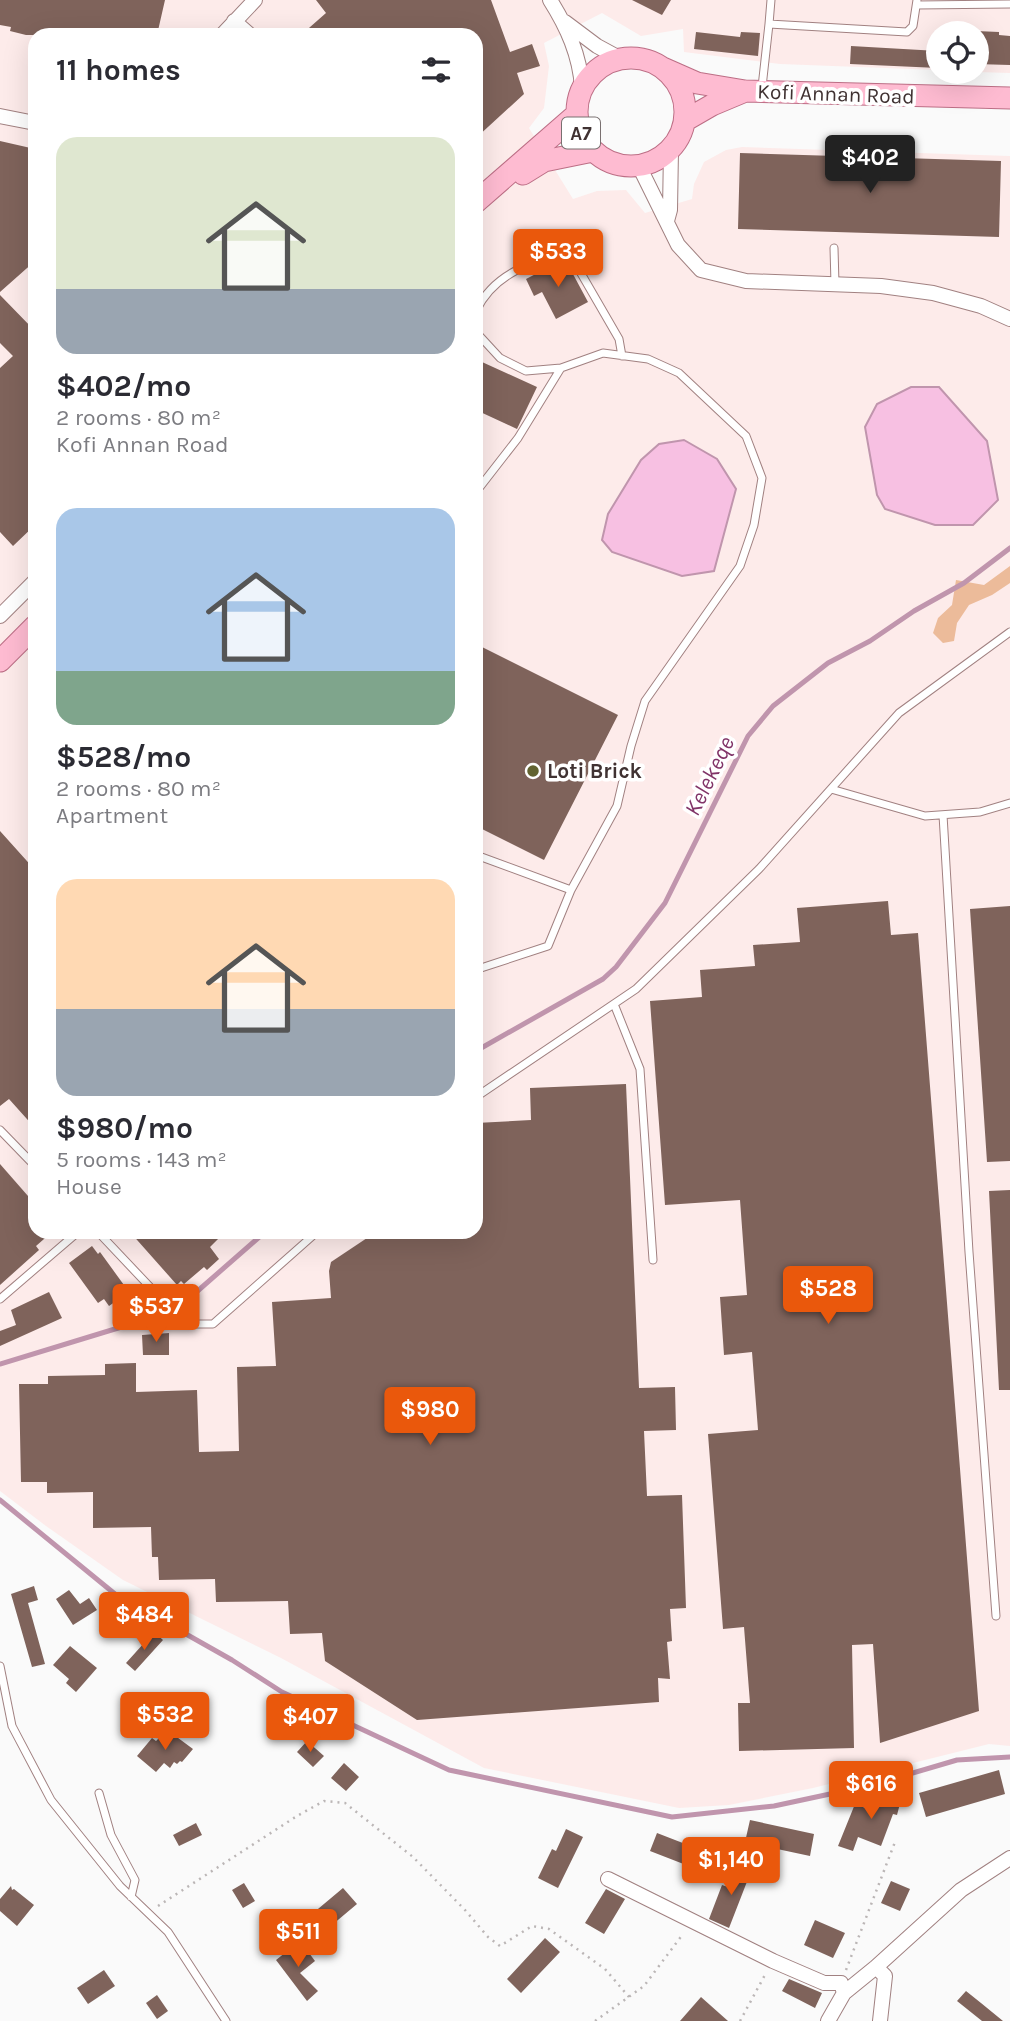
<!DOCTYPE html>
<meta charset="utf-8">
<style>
body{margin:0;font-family:Karla,sans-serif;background:#f7f7f7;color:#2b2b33;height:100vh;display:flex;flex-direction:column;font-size:26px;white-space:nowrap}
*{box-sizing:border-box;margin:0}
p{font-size:23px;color:#7c7c81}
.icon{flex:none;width:38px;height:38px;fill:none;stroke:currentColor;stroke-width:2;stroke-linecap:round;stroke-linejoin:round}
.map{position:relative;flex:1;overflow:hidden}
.panel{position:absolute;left:28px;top:28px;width:455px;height:1211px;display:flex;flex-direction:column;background:#fff;border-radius:21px;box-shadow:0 7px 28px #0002}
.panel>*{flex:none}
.tools{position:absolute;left:926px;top:21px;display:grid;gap:14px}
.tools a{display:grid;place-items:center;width:63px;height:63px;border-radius:50%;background:#fff;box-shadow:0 7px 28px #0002;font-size:35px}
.price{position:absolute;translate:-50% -60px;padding:0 16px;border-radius:7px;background:#ea580c;color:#fff;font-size:23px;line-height:46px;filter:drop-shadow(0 2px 4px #0008)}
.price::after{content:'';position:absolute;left:50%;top:42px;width:21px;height:16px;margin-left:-10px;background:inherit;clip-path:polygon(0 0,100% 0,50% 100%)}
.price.on{background:#222;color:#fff}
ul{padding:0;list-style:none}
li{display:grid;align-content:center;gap:14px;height:371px;padding:0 28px}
li span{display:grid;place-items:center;height:217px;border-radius:21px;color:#555}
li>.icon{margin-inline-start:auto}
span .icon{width:126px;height:126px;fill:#fffc;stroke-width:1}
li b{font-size:30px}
h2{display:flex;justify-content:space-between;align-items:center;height:84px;padding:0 28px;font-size:30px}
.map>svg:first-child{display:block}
.built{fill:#fdebea;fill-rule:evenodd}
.green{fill:#ecbb9a}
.water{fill:#f7c0e2;stroke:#c095ad;stroke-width:2}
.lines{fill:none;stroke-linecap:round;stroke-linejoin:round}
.stream{stroke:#c095ad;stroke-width:5}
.building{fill:#7f635b}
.service-casing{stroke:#a18181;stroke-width:9}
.minor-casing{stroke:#a18181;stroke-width:16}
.primary-casing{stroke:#bc6e85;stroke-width:23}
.path{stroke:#bbb6b6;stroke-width:2.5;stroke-dasharray:2 5;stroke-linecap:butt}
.service{stroke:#fff;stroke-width:7}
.minor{stroke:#fff;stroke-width:14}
.primary{stroke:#febbd1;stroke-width:21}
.poi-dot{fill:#626330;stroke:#fff;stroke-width:2.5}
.labels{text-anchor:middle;stroke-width:7;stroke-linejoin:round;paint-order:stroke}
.shield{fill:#fff;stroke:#797070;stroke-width:2}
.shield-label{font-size:19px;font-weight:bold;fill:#403232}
.street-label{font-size:21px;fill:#403232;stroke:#fff}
.poi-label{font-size:21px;font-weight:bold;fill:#403232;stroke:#fff;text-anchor:start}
.water-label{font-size:23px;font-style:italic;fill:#813468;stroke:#fff}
</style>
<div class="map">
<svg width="1010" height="2021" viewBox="0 0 1010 2021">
<rect width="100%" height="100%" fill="#fafafa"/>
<!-- built -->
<path class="built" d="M0,0H1010V73L977,72L976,33H938V70L780,64L684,52L683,29L641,36L602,13L544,43L549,66L544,108L529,128L573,199L597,191L626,190L645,213L692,199L694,184L704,162L726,150L742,147L1010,156V1746L989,1744L813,1788L729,1805L679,1808L484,1768L281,1658L123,1580L46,1526L0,1491ZM35,35H476V1232H35Z"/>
<!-- green -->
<path class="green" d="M1010,566V583L992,595L969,605L957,623L954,641L943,643L933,633L938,618L952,605L956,580L984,585Z"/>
<!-- water -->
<path class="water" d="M911,387H939L987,441L998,500L973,525H935L885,509L877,495L865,427L877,404Z
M684,440L717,459L736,489L714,571L682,576L612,552L602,540L608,514L641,460L659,444Z"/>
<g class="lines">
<!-- stream -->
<path class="stream" d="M476,1051L603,979L616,967L665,903L748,736L773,706L828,663L870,641L914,611L964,583L1010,548
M193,1295L265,1232
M0,1364L128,1325
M0,1500L115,1594L232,1660L282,1692L449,1770L672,1817L774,1806L872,1785L957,1760L1010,1757"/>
</g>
<!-- building -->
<path class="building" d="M0,0H165L157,35H26L10,31L11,27L0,25Z
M316,0H491L510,52L532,44L540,66L517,73L524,94L476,138V35H301L326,13Z
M632,0H671L662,15Z
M976,31L999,32V35L1010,36V65L976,64Z
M696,32L740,37L741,32L760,33L758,56L694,49Z
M851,46L938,51V68L850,64Z
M0,141L35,149V261L0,292Z
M740,153L1001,161L999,237L738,229Z
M567,263L588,302L556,319L542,292L534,296L526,279L555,264Z
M0,295L35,331V525L13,546L0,532V368L13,356L0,343Z
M482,362L537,387L517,429L476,410V375Z
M476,644L618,715L544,860L476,826Z
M0,831L35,870V1128L9,1099L0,1106Z
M888,901L891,935L918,933L979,1711L880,1743L873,1644L852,1645L854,1748L739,1751L738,1703H750L744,1627L723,1629L708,1434L758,1430L752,1352L724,1355L720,1297L747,1295L740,1200L665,1205L650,1001L702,997L700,970L755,966L753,945L800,942L797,908Z
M1010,906V1161L987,1162L970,909Z
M626,1084L639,1388L675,1387L676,1430L644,1431L647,1496L682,1495L686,1608L670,1609L672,1641L667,1642L670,1679L658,1678L659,1702L417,1720L325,1661L322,1633L290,1634L288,1601L216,1602L215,1579L159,1580L158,1557H152L151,1527L93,1528V1492L47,1493V1482H21L19,1384H48V1376L105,1375V1364L136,1363V1392L197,1390L199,1452L239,1451L237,1367L276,1366L272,1302L331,1298L329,1271L331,1262L376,1232H476V1123L531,1120L530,1088Z
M0,1164L35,1204V1232H52L36,1246L39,1250L0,1285Z
M1010,1190V1390H999L989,1191Z
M130,1232H225L210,1247L219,1259L207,1270L204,1267L184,1284L181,1281L177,1285Z
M92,1246L98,1254L100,1252L129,1292L109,1306L104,1299L98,1303L69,1263Z
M49,1292L62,1318L0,1346V1331L16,1325L11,1310Z
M169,1333V1355H143L142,1335Z
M34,1586L38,1600L28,1603L45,1664L32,1667L11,1594Z
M69,1590L80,1604L89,1598L97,1610L73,1625L56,1599Z
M154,1632L163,1640L135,1671L126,1663Z
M70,1646L97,1668L76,1692L66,1683L69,1679L53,1665Z
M170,1732L193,1749L182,1762L180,1761L177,1764L174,1762L170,1768L164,1763L156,1772L137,1756L152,1738L156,1741L161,1736L165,1738Z
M307,1741L324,1756L313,1767L297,1752Z
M344,1763L359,1777L346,1791L331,1778Z
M999,1770L1005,1794L926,1817L919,1793Z
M879,1790L902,1796L897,1815L893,1814L881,1846L858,1837L853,1851L838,1846L855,1804L873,1811Z
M750,1820L814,1834L810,1856L745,1842Z
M196,1823L202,1835L179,1846L173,1835Z
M566,1829L583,1837L558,1888L538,1878L552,1849L556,1851Z
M657,1833L706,1852L699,1870L650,1851Z
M746,1858L755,1861L729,1928L709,1919L722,1885L731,1888Z
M891,1881L910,1889L900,1911L881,1903Z
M244,1883L255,1901L243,1908L232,1890Z
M11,1886L12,1890L14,1889L34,1905L17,1926L0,1911V1899Z
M343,1888L357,1904L326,1930L312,1914Z
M606,1889L625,1899L604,1934L585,1923Z
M815,1920L845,1933L833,1958L804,1945Z
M545,1938L560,1952L521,1993L507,1979Z
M300,1941L315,1961L300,1973L318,1991L307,2001L276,1960Z
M104,1970L115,1986L88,2004L77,1988Z
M789,1979L822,1993L815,2008L782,1991Z
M966,1991L981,2003L1003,2021H982L957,2001Z
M157,1995L168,2011L157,2019L146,2003Z
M701,1997L728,2021H680Z"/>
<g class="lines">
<defs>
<path id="service" d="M917,5L1010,4
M769,24L771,0
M762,87L769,24L907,32L913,26L917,0
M834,248L835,284
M476,311C493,275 533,258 571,256L619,339L622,356
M476,332L500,358L526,371L561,368
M476,492L518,438L561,368L603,353L648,359L679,373L746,436L762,478L754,525L740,566L645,701L631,746L617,806L571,890L548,946L481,968L476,967
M831,789L925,816L980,812L1010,803
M943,815L969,1252L996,1616
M476,855L571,890
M614,1004L640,1069L653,1260
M476,1097L636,989L759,869L899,713L1010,632
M0,1130L35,1166
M98,1232L185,1324H213L317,1232
M0,1299L78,1232
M0,1666L12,1726L51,1800L120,1886L168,1932L226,2021
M99,1793L111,1835L135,1880L131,1897"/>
<path id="minor" d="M550,0C567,27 580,55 582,88
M234,21L250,35
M565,22L597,46L621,59
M222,35L255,0
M0,116L35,123
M639,166L678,245L701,270L746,281L881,286L933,293L981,306L1010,319
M667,221L670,210L671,150
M0,616L35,581
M608,1879L773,1961L824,1983H841L844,1993
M876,1967L885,1976L880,2021
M828,2021L844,1993L876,1967L961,1890L1010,1858"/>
<path id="primary" d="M577 112a54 54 0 1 1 108 0a54 54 0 1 1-108 0Z
M663,68L697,83L745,91L1010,98
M686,120L712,105L743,92
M523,174L544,161L593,151
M476,202L577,114
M0,661L35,626"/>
</defs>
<!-- service casing -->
<use href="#service" class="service-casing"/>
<!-- minor casing -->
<use href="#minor" class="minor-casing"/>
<!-- primary casing -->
<use href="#primary" class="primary-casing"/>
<!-- path -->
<path class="path" d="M158,1906L297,1816L324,1801L345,1803L413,1857L465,1910L488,1937L500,1946L532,1926L549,1929L605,1969L629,1997
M846,1970L895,1842
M595,2021L644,1986L683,1934
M740,2021L766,1973"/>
<!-- service -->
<use href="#service" class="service"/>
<!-- minor -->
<use href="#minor" class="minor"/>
<!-- primary -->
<use href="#primary" class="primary"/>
</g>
<!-- markers -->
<circle class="poi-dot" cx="533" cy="771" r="7"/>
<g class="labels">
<!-- shield labels -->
<rect class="shield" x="562" y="117.5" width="38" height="31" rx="5"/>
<g class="shield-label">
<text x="581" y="140">A7</text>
</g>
<!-- street labels -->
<g class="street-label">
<text transform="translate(836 94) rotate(2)" y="7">Kofi Annan Road</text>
</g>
<!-- poi labels -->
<g class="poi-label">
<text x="547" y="778">Loti Brick</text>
</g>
<!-- water labels -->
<g class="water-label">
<text transform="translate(709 776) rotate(-64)" y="8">Kelekeqe</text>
</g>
</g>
</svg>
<div class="tools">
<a><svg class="icon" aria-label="locate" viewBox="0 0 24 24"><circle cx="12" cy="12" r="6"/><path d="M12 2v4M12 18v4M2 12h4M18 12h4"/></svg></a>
</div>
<b class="price on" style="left:870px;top:195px">$402</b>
<b class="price" style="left:558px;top:289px">$533</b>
<b class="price" style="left:828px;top:1326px">$528</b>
<b class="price" style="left:156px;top:1344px">$537</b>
<b class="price" style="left:430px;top:1447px">$980</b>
<b class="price" style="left:144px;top:1652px">$484</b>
<b class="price" style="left:165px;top:1752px">$532</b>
<b class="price" style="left:310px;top:1754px">$407</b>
<b class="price" style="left:871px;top:1821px">$616</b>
<b class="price" style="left:731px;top:1897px">$1,140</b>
<b class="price" style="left:298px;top:1969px">$511</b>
<section class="panel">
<h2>11 homes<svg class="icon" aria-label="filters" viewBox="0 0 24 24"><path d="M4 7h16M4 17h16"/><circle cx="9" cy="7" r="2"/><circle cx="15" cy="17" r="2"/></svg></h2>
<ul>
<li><span style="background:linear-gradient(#dfe7d0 70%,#9aa5b1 0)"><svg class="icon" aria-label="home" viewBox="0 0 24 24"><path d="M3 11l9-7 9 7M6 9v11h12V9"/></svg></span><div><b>$402/mo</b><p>2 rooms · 80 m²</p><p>Kofi Annan Road</p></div></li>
<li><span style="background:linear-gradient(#a9c7e8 75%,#7fa58c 0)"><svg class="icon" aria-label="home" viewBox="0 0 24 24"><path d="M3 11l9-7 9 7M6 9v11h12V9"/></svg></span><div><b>$528/mo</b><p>2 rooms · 80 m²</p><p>Apartment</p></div></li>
<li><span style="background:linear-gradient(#ffd9b3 60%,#9aa5b1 0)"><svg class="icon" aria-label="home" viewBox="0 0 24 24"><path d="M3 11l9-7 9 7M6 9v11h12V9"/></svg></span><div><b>$980/mo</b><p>5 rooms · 143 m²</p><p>House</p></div></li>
</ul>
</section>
</div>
